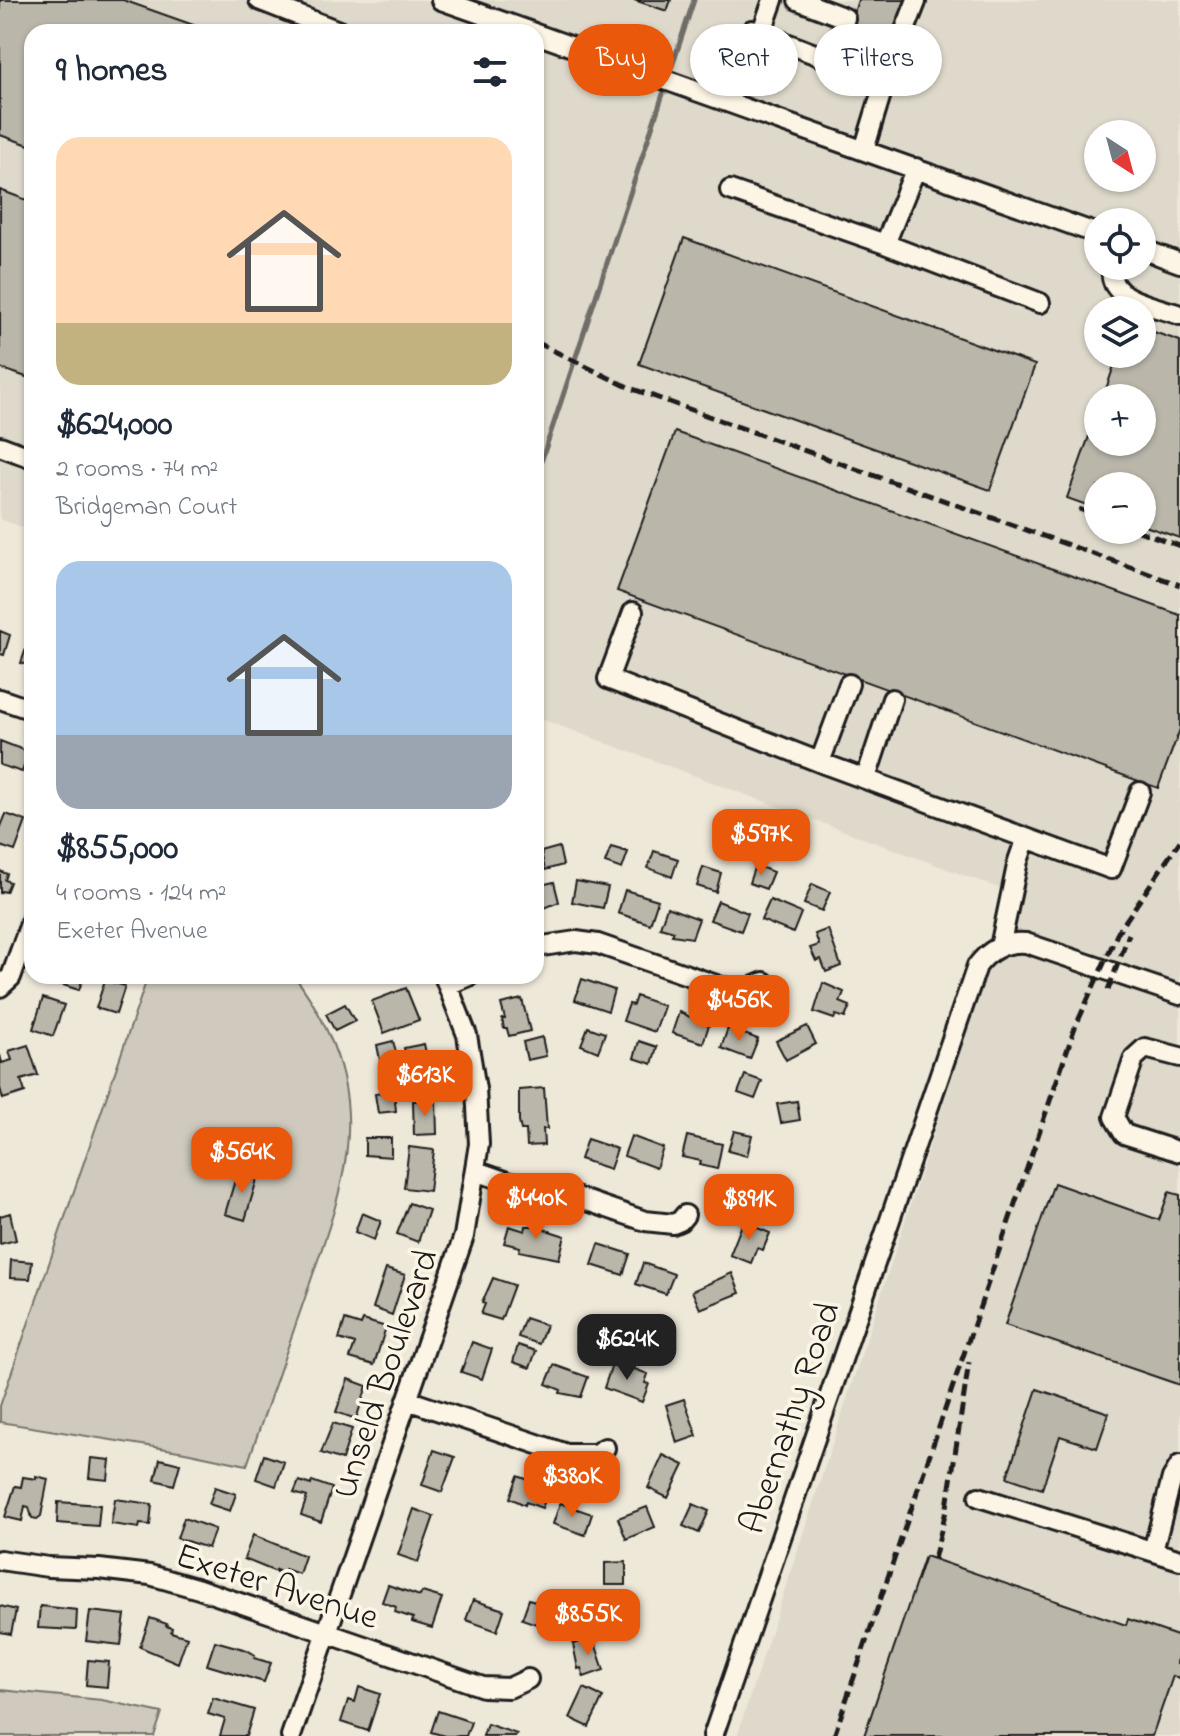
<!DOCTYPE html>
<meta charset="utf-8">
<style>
body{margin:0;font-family:"Indie Flower",sans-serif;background:#f2f2f3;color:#1f2937;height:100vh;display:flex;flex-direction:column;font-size:30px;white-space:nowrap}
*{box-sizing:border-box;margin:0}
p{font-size:26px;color:#747a83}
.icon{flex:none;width:44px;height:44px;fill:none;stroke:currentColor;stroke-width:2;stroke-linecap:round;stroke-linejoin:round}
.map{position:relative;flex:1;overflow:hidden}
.sheet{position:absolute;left:24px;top:24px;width:520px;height:960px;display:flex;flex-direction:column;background:#fff;border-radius:24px;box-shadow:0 2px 6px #0004}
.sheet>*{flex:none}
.top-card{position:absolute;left:568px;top:24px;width:492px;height:72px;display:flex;gap:16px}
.needle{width:52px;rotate:144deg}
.buttons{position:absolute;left:1084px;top:120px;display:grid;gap:16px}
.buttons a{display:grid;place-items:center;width:72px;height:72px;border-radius:50%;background:#fff;box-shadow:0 2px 6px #0004;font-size:40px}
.price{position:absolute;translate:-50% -68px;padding:0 18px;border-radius:16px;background:#ea580c;color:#fff;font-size:26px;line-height:52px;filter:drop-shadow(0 2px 4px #0008)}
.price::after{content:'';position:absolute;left:50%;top:48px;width:24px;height:18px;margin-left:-12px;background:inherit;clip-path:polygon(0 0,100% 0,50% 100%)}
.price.selected{background:#222;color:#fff}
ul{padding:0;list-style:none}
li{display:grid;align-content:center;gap:16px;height:424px;padding:0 32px}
li span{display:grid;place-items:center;height:248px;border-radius:24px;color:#555}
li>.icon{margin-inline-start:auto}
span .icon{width:144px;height:144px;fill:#fffc;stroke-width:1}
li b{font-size:34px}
h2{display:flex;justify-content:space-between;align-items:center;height:96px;padding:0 32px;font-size:34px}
.pill{padding:0 28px;border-radius:36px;background:#fff;box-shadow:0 2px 6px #0004;font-size:28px;line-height:72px}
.pill.selected{background:#ea580c;color:#fff}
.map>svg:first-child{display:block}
.built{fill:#ded9cb;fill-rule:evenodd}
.green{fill:#cfcabd;stroke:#76736c;stroke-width:2}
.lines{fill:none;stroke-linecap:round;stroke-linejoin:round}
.stream{stroke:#6f6c67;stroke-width:5}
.building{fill:#bab6aa;stroke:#1c1c1c;stroke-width:2}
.minor-casing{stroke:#1c1c1c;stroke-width:24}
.minor{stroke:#fcf5e5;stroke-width:18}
.rail{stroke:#1c1c1c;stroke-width:5;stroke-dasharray:12 6;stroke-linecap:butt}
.labels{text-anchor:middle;stroke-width:7;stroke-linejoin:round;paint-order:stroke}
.street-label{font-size:36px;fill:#1c1c1c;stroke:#fcf5e5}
</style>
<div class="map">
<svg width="1180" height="1736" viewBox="0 0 1180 1736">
<rect width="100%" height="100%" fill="#eee8d9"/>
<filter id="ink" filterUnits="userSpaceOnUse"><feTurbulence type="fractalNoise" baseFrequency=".0125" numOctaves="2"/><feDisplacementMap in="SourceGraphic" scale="16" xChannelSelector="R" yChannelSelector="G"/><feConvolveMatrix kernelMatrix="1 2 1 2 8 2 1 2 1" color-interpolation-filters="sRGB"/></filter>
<g filter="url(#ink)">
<!-- built -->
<path class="built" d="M0,0H1180V1736H737L1012,893L536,717V32H32V531L0,519ZM1098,134H1142V178H1098ZM1098,222H1142V266H1098ZM1098,310H1142V354H1098ZM1098,398H1142V442H1098ZM1098,486H1142V530H1098Z"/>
<!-- green -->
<path class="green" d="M148,976H294C308,993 319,1013 328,1033C371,1126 337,1203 307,1292C287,1350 267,1408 247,1465L185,1452L0,1422V1406Z
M0,1690L102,1700L162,1713L154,1736H0Z"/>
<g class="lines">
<!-- stream -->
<path class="stream" d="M672,66L694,0
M536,477L663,94"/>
</g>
<!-- building -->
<path class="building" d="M0,0H123L213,32H32V146L0,135Z
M634,0H671L667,11Z
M858,0H906L891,43L849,28Z
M0,190L32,202V379L0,368Z
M684,238L1035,365L990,490L639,364Z
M1142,328L1180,341V538L1142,525V486H1098V509L1067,498L1098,411V442H1142V398H1103L1118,354H1142Z
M675,432L1180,615V729L1158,788L617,591Z
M0,631L10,635L4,655L0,654Z
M29,640L32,642V666L21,663Z
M0,741L29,752L22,772L0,765Z
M6,814L26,821L15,851L0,846V829Z
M559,847L563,865L545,870L541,852Z
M611,847L628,852L622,869L605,863Z
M654,851L678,859L672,877L648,868Z
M755,865L773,872L766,889L749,883Z
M703,867L721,873L716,892L697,886Z
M0,871L7,874L5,880L10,882L6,892L1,891L0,894Z
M576,881L608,887L603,908L572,902Z
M554,882L559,902L540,910L539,907H536V886Z
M812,884L830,892L822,911L804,904Z
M625,890L658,900L650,924L618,913Z
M770,900L801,913L793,933L761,920Z
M718,901L748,913L741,931L710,920Z
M667,907L699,919L692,938L672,935L674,931L660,927Z
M828,929L841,966L826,972L821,959L816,961L810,948L819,945L815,934Z
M51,976H77L83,978L79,990L50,981Z
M582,979L614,990L608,1011L575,1000Z
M105,980L125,986L116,1014L96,1008Z
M823,983L844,992L840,1002L850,1006L845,1018L836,1015L834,1019L814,1012Z
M406,988L419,1020L384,1033L372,1001Z
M636,996L664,1006L655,1032L623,1021L629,1004L633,1005Z
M43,998L64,1005L53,1036L33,1029Z
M522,999L530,1031L509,1036L507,1029H504L502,1019H505L501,1004Z
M345,1004L355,1021L335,1031L326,1014Z
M679,1012L709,1025L703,1043L672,1033Z
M807,1026L816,1044L786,1060L776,1041Z
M588,1027L605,1033L598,1052L581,1045Z
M728,1028L758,1039L750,1059L721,1048Z
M542,1037L546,1056L527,1060L523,1042Z
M393,1041L397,1056L380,1060L377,1045Z
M639,1041L657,1047L652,1064L634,1058Z
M424,1044L431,1076L411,1082L404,1048Z
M28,1045L38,1075L21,1080L25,1092L3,1099L0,1088V1055L2,1063L12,1060L9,1051Z
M745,1075L762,1081L755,1099L738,1093Z
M544,1088L547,1129H543L544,1145L527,1146L526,1130H521L519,1122V1090Z
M394,1091L396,1111L378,1113L375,1094Z
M436,1100L437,1134L414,1135L413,1101Z
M797,1101L800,1120L781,1123L777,1104Z
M734,1131L752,1135L747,1156L728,1151Z
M631,1136L663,1148L656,1168L624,1156Z
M687,1136L722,1144L717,1169L700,1165L701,1161L682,1157Z
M365,1138H391V1157L365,1155Z
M587,1139L617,1149L610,1169L580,1159Z
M409,1147L434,1150L429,1191L404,1188Z
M238,1170L258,1176L245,1220L225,1214Z
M754,1176L765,1207L745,1214L734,1183Z
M1054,1183L1159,1220L1169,1192L1180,1195V1385L1005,1325Z
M409,1203L429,1210L418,1242L397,1234Z
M10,1213L16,1240L0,1244V1216Z
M362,1213L381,1221L374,1240L355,1232Z
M743,1222L770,1233L763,1250L757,1248L751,1263L730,1255Z
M509,1226L525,1231L526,1226H534L565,1236L559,1259L519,1251L520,1247L504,1243Z
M599,1244L630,1254L623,1275L592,1265Z
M11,1260L32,1262L30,1279L10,1278Z
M643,1263L674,1274L666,1294L636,1284Z
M386,1269L405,1275L392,1315L373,1308Z
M732,1273L740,1293L700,1309L692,1291Z
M493,1278L514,1285L501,1320L481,1314L485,1304L482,1303Z
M525,1318L546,1325L539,1344L518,1337Z
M345,1320L361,1325L363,1320L386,1327L374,1365L350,1358L355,1344L339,1339Z
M472,1342L492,1349L482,1379L461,1372Z
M518,1345L536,1351L530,1368L513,1362Z
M613,1361L648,1374L645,1383L649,1384L642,1402L604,1388Z
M554,1365L588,1377L581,1397L560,1393L561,1390L546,1384Z
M348,1379L367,1386L356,1419L336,1412Z
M1037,1389L1109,1413L1097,1448L1060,1436L1042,1489L1007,1477Z
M684,1399L697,1436L677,1443L666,1405Z
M333,1423L352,1429L342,1460L321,1453Z
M434,1450L455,1457L442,1492L422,1485Z
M264,1455L284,1462L276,1486L256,1479Z
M663,1455L684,1465L668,1498L648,1488Z
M91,1458L110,1460L108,1480L89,1478Z
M160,1459L180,1464L174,1485L155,1480Z
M36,1476L48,1479L41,1516L37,1519L32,1518L29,1507L25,1506L22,1521L5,1517L15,1486L21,1487L23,1477L36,1479Z
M518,1476L550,1488L542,1508L526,1502L525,1505L510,1498Z
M299,1481L311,1485L312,1481L332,1488L321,1522L301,1515L307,1497L294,1493Z
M215,1487L236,1494L230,1511L209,1504Z
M115,1499L152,1504L150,1525L140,1524L139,1528L111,1524Z
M58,1502L100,1505L98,1526L57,1523Z
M560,1503L592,1514L585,1535L553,1524Z
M693,1504L709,1511L699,1533L683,1526Z
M647,1507L655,1527L626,1539L618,1518Z
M414,1509L434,1516L418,1562L398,1555Z
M184,1518L215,1529L208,1548L177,1538Z
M253,1535L305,1556L299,1574L285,1569L283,1573L276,1570V1572L244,1559Z
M925,1556L1126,1625L1128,1619L1180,1637L1177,1664L1180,1665V1676L1179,1678L1173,1676L1152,1736H864Z
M626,1562V1585H605V1563Z
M388,1585L420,1596L422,1592L442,1598L432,1628L412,1622L413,1618L395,1612L396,1607L382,1602Z
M529,1599L561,1610L553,1630L522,1619Z
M473,1600L504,1610L497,1631L466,1620Z
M0,1606L16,1610L11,1634L0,1632Z
M40,1606L77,1610L76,1630L38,1628Z
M90,1611L125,1615L121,1645L86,1641Z
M150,1618L167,1624L166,1626L172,1628L171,1632L187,1637L178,1663L140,1647Z
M593,1637L604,1670L584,1677L581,1668L578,1669L573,1644Z
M215,1641L247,1650L255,1655L254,1658L271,1663L264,1682L207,1665Z
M88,1660L109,1662L107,1687L86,1685Z
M359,1687L380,1694L368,1731L341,1722L348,1700L355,1702Z
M584,1688L603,1697L589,1727L570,1718Z
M213,1698L254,1710L246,1736H220L225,1719L208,1714Z
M438,1711L471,1722L466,1736H445L431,1732Z
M487,1724L517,1734L516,1736H483Z"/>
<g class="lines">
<defs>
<path id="minor" d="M259,0L341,32
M441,0L532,32
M798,0L845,18L831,60
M536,34L1098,234
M761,34L773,0
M885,81L916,2
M729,102L752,30L885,81L864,150
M916,168L885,244L1040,303
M730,190L885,244
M1142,249L1180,263
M1113,266C1103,300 1156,306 1180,315
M0,446L32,458
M633,612L608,679L827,765L1026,838L1018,861L1000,947
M0,699L32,710
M820,762L849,684
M866,778L892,699
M1026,838L1111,869L1140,792
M536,947L576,941L598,944L722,987L745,990L764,982
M448,985L469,976
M0,987L11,977L32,918
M1180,1057L1145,1048L1134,1058L1114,1117L1124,1134L1180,1152
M476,1171L510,1183L567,1194L645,1221L673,1224L680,1221L685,1215
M407,1400L567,1454H595L605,1448
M979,1497L1180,1560
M1153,1551L1172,1478L1180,1465
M0,1560L48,1567L99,1569L150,1575L199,1589L483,1687L509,1688L528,1679
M291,1736L464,1236L479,1144L476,1089L467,1035L444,976
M713,1736L977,966C989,950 1005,941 1026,943L1180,995"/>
</defs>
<!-- minor casing -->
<use href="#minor" class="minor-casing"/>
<!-- minor -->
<use href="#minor" class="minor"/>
<!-- rail -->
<path class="rail" d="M536,342L630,388L1180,585
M1079,509L1098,516
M1136,530L1180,546
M1108,990L1129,934
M934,1559L947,1507L969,1362
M834,1736L1074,1030L1118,932L1180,841"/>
</g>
</g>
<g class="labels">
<!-- street labels -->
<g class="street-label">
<text transform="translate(383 1373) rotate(-71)" y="13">Unseld Boulevard</text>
<text transform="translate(788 1417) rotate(-71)" y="13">Abernathy Road</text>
<text transform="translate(278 1584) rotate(18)" y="13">Exeter Avenue</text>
</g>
</g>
</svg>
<div class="buttons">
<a><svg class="needle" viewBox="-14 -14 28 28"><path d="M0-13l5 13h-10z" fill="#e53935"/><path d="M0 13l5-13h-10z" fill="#747a83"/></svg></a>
<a><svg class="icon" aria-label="locate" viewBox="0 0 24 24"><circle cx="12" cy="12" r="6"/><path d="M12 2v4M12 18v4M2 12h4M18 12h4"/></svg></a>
<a><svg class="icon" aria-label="layers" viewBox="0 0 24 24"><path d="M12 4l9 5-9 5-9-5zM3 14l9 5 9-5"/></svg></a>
<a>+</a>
<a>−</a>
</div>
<b class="price" style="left:761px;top:877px">$597K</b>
<b class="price" style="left:739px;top:1043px">$456K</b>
<b class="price" style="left:425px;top:1118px">$613K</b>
<b class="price" style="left:242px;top:1195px">$564K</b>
<b class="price" style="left:536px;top:1241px">$440K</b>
<b class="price" style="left:749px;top:1242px">$891K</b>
<b class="price selected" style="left:627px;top:1382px">$624K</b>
<b class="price" style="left:572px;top:1519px">$380K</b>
<b class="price" style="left:588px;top:1657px">$855K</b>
<div class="top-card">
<a class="pill selected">Buy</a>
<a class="pill">Rent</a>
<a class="pill">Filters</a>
</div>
<section class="sheet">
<h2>9 homes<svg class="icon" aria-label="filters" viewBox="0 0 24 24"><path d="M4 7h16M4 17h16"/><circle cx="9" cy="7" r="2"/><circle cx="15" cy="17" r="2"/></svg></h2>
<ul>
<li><span style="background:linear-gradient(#ffd9b3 75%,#c2b280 0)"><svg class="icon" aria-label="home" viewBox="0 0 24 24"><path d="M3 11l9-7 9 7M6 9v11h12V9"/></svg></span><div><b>$624,000</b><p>2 rooms · 74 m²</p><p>Bridgeman Court</p></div></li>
<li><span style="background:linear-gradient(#a9c7e8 70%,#9aa5b1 0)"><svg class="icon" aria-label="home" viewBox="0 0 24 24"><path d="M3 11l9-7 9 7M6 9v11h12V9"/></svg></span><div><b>$855,000</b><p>4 rooms · 124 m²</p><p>Exeter Avenue</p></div></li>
</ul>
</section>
</div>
